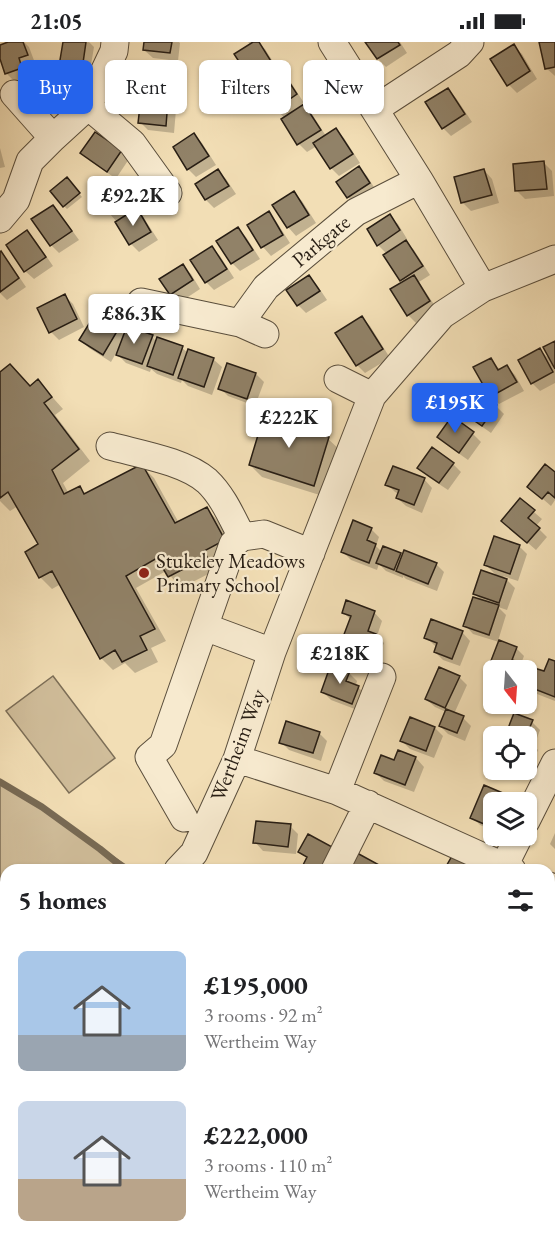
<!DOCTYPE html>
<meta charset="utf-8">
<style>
body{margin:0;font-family:"EB Garamond",serif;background:#f6f6f6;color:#202124;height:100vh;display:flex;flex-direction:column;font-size:22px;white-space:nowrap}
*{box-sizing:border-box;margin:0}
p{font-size:20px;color:#757577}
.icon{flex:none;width:33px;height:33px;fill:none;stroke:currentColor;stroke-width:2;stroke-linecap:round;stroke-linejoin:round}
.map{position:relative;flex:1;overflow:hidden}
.sheet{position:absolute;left:0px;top:822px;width:555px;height:384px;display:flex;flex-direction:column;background:#fff;border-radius:18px 18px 0 0;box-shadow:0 2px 4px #0004}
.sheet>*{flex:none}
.banner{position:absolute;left:18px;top:18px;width:519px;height:54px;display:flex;gap:12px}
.needle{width:39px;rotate:163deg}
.tools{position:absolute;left:483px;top:618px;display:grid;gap:12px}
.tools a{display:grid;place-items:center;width:54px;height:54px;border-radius:9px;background:#fff;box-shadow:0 2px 4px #0004;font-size:30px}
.price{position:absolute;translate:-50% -51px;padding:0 14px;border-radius:6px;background:#fff;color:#222;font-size:20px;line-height:39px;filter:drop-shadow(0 2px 3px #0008)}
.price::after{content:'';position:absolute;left:50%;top:36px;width:18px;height:14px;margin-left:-9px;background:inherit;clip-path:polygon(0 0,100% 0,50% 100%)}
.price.current{background:#2563eb;color:#fff}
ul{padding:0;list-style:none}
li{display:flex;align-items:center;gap:18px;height:150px;padding:0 18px}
li span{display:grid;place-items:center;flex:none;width:168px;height:120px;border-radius:9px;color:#555}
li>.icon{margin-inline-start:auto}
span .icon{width:72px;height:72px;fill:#fffc;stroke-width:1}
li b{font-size:26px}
h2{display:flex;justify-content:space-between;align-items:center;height:72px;padding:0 18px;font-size:26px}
.pill{padding:0 21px;border-radius:9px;background:#fff;box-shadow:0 2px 4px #0004;font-size:21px;line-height:54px}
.pill.current{background:#2563eb;color:#fff}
.status{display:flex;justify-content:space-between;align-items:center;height:42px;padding:0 30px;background:#fff;direction:ltr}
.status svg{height:16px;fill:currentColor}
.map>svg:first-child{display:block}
.green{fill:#d0bd9a;stroke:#7c6e57;stroke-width:1.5}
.shadow{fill:#0003}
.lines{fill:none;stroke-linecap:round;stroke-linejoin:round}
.stream{stroke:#786a54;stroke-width:7}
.building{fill:#918268;stroke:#281e14;stroke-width:1.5}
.minor-casing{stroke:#5a4e3c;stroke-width:29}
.major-casing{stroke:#281e14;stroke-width:35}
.minor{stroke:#f7eacf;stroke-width:27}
.major{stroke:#f2deb5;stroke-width:33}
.poi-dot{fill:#8f2418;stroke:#f7eacf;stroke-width:2}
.labels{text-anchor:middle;stroke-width:4.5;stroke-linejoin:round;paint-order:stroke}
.street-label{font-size:21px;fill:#281e14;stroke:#f7eacf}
.poi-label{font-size:21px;fill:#281e14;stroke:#f7eacf;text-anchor:start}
</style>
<div class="status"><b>21:05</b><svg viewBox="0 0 49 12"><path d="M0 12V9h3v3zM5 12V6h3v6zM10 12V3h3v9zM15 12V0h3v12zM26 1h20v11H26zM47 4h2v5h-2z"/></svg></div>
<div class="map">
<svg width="555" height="1206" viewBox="0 0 555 1206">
<rect width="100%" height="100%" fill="#f2deb5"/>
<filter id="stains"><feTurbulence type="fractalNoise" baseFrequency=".00333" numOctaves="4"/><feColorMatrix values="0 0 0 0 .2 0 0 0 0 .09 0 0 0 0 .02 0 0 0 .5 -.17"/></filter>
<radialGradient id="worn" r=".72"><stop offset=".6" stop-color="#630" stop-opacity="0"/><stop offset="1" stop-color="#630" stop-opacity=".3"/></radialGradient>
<!-- green -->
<path class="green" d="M53,634L115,716L69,751L6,669Z
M0,738L133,828H6V1009L0,1010Z
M555,1008V1124L549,1142V1015Z
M347,1200H530L527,1206H342Z"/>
<!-- shadow -->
<path class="shadow" d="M13,0H24L29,5L35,21L26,24L29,34L14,39L6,31L0,12V4Z
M65,0H89L94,5L89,35L69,32L61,24Z
M145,0H179L180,1L178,19L153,16L144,8Z
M248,0H259L258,1L265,7L279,29L288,36L304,61L302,62L312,72L326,94L336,88L344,96L360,121L339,134L331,126L317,104L307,110L299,102L283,77L285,76L275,67L260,46L252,37L236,13L251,3Z
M367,0H400L407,11L386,25L378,17Z
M545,0H555V34L546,26Z
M513,4L522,12L537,37L517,51L509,43Z
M166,26L174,35L172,52L147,49L139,41Z
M61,32L65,36L62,54L43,51L39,47Z
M448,47L456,56L472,80L451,94L443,86Z
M168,59L176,68L174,91L148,88L140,80Z
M194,93L202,101L216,123L196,135L188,127Z
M0,106L5,125L0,126Z
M121,109L129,117L115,138L123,145L136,167L144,176L158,198L139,210L131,202L117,180L109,171L115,136L90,119L82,111Z
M544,121L552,129L554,154L525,157L517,149Z
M359,126L367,134L377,150L356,163L348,155Z
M484,128L492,137L499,161L471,169L463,161L456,136Z
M218,129L226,137L236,152L214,166L206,158L197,143Z
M71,141L82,155L67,167L64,164Z
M294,151L302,159L316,181L296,194L288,185L274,163Z
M53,165L61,173L79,198L59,211L51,203L34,178Z
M268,171L276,179L290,201L271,214L263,205L249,184Z
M389,174L398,182L407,197L405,198L414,208L430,233L419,240L437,267L416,281L408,273L404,241L387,212L378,203Z
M238,187L246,195L260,217L240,229L232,221L219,199Z
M27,190L35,198L53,224L34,237L25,229Z
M212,206L220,214L234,236L214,248L206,240Z
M1,211L9,220L26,245L7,258L0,251Z
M183,224L191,232L200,247L179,261L171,252L161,237Z
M309,235L317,243L327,258L306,271L298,263Z
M65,254L73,262L84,285L59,298L51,290Z
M362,276L370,284L390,316L365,331L357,323Z
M118,287L125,294L152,295L157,300L158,297L182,306L188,311L213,317L222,325L212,353L188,344L182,338L181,341L157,332L151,327L150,330L126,321L116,311L111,320L89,306L81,298Z
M555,300V326L553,325L555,328V341L540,349L532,341L540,308L552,319Z
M491,317L501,329L507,325L515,333L524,349L499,362L491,354Z
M0,332L30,345L38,339L63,367L55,373L90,419L63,441L69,452L80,446L86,452L142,424L154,436L179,481L207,467L218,479L236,510L218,527L181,546L166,529L136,546L166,599L151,606L158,620L135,631L125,621L113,628L101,616L61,542L52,547L40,535V503L18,464L10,469L0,459Z
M256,332L264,340L255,364L228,354L220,346Z
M496,364L504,372L491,391L470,376L461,368Z
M452,376L473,392L481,400L468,418L447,403L439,395Z
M312,382L340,408L326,455L262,435L250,423Z
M453,422L461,430L448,448L427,434L419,425Z
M555,432V458L551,464L529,445Z
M424,437L432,446L422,471L406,464L397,456L399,452L395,450L387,442Z
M520,458L542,477L536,484L547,495L536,508L503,479Z
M371,487L379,495L376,504L382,510L400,512L403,515L436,522L444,530L437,549L406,537L403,534V536L386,529L379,522L377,528L351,518L343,510Z
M519,504L527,512L518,539L503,534L515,546L507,568L498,565L506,573L498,599L516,606L524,614L521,622L529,630L526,638V628H494V634L488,629L499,600L473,592L465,583L483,560L475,552L498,535L486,523Z
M343,570H374L382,579L377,594L384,601L379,613L353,603L345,595L351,578Z
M462,590L470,599L460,624L443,618L435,610L437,605L434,603L426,595Z
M555,621V659L537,652L528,644L545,631Z
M349,631L357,639L356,643L366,653L360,669L331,658L323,650Z
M459,635L467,643L454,672L463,676L471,684L465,699L448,692L440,684L446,670L435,665L426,657Z
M410,677L435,686L443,694L434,716L410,707L402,699Z
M532,680L540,688L534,704L538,708L524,738L503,728H526V694H509L511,690Z
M319,691L327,699L321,719L289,708L281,700Z
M398,710L416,716L424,725L414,750L384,739L376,731L395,719Z
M485,745L504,754L511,760H494V789L480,783L472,775Z
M290,784L298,792L296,812L263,809L255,800Z
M555,791V807L550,802Z
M192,1200H243L249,1206H199Z"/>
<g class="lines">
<!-- stream -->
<path class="stream" d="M0,740L42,765L100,807L126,828
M0,882L6,877
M400,1200L401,1206"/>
</g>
<!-- building -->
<path class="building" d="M8,0H23L28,13L19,16L22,26L5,32L0,17V3Z
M63,0H86L82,28L59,24Z
M144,0H172L170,11L143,8Z
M253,0H259L274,24L251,38L234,12Z
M365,0H398L400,3L377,17Z
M539,0H555V25L545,27Z
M514,2L530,29L507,44L490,17Z
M139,22L167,25L165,44L137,41Z
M280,26L297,52L274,68L257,41Z
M41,27L62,31L59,51L37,47Z
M448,46L465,72L442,87L425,60Z
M141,55L168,58L166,84L138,81Z
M304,62L321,88L297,103L281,77Z
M336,86L353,112L330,127L313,101Z
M95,90L122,108L107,130L80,111Z
M194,91L209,114L187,128L173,105Z
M544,119L547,147L515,149L513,122Z
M359,124L370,141L347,156L336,140Z
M218,127L229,144L205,158L195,142Z
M484,127L492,153L461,161L454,135Z
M67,135L80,151L63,165L50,149Z
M115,135L129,158L108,172L93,149Z
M294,149L309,173L287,186L272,163Z
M53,163L72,189L50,204L31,177Z
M137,166L151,190L129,203L115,180Z
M269,169L283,193L261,206L247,183Z
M390,172L400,188L377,204L367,187Z
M238,185L253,208L231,222L216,199Z
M27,188L46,215L24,230L6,203Z
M406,198L423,224L400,239L383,213Z
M212,204L227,227L205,241L190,218Z
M1,209L19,236L0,250V210Z
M183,222L193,238L170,253L159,237Z
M309,233L320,249L297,264L286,248Z
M414,233L430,259L407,274L390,247Z
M65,252L77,277L49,291L37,266Z
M95,272L119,286L103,313L79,298Z
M362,274L383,307L356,324L335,291Z
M127,284L153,293L142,322L116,313Z
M157,295L183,304L173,333L147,324Z
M555,299V327L543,305Z
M540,306L553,330L531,342L518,318Z
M188,307L214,316L204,345L178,336Z
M491,316L498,328L507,323L517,340L490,355L473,325Z
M227,321L256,331L247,357L218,347Z
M10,322L30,344L38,337L52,355L44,361L79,407L52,428L64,452L80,444L84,452L142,422L175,481L207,465L225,498L204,509L207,515L168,535L157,516L126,534L155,587L140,594L147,608L122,620L115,608L100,617L52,529L39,536L25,510L38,502L8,450L0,456V330Z
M475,347L497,363L482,384L459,368Z
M264,373L288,380L290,373L313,380L310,389L329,395L314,444L249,423Z
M452,374L474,390L459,411L437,395Z
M432,405L454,421L439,441L417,426Z
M545,422L555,430V456L548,450L542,457L527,445Z
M393,424L425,436L414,463L396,456L399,448L385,443Z
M520,456L535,468L528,476L540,486L527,501L501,479Z
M353,478L372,486L367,498L376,502L369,521L341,510Z
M494,494L520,503L510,532L484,523Z
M383,504L401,511L394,528L376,521Z
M404,508L437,521L428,542L396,529Z
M481,528L507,537L499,561L473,552Z
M473,555L499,563L489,593L463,584Z
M346,558L375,569L368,589L376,592L371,606L343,595L351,574L342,571Z
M431,577L463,589L452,617L434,610L437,601L424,596Z
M499,598L517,605L512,618L522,621L519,628H494V632L487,629Z
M549,617L555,619V655L527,644L534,626L544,629Z
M331,622L350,629L346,639L359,644L352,662L321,650Z
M439,625L460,634L445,666L425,657Z
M446,667L464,674L457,691L439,684Z
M514,671L533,678L526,694H522L507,689Z
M410,675L435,685L426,709L400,699Z
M286,679L320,690L313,711L279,701Z
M398,708L416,715L405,743L374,731L381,713L394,718Z
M484,743L505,752L501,760H494V778L491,785L470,776Z
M256,779L291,782L288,805L253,801Z
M308,792L334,806L323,828L301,827L307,815L298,810Z
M357,811L381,824L379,828H348Z
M452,814L472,824L470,828H444Z
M191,1200H214L208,1206H198Z
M220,1200H245L252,1206H215Z"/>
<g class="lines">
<defs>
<path id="minor" d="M332,0L419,138L483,246
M14,52L53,96
M88,64L132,101L168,151
M375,67L459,12L470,0
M0,177L16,158L30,119L53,96L88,64L114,9L115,0
M141,260L240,281L266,245L356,170L419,138
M240,281L265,292
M338,337L372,354
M110,404C139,412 184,419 207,439C223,454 232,476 242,495
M205,585L272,610
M237,717L337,749L512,828
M337,749L382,635
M184,776L149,715L163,703L233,502L242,495L264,492L311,511
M526,779L555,721
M178,828L194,811L237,717L272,610L372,354L442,273L483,246L555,217
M335,828L368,762
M502,828L519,794
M549,844L555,847"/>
<path id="major" d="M0,1023L6,1024
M0,1113L6,1111
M122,1200L129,1206"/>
</defs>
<!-- minor casing -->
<use href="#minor" class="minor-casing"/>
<!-- major casing -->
<use href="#major" class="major-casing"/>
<!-- minor -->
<use href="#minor" class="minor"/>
<!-- major -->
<use href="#major" class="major"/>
</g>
<!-- markers -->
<circle class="poi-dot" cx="144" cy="531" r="6"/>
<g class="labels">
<!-- street labels -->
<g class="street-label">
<text transform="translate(321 199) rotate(-40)" y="7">Parkgate</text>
<text transform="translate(238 703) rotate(-69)" y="7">Wertheim Way</text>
</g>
<!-- poi labels -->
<g class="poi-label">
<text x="156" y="526">Stukeley Meadows<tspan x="156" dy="24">Primary School</tspan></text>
</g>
</g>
<rect width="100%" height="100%" filter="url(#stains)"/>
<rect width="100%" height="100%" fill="url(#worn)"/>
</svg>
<div class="tools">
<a><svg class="needle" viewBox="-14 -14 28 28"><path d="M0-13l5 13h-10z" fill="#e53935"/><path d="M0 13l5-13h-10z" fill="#757577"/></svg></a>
<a><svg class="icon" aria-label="locate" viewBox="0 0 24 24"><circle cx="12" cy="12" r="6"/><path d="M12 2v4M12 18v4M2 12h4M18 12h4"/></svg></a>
<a><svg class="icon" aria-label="layers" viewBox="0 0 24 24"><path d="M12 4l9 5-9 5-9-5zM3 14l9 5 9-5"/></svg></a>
</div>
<b class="price" style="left:133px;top:185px">£92.2K</b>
<b class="price" style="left:134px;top:303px">£86.3K</b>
<b class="price current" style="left:455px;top:392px">£195K</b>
<b class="price" style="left:289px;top:407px">£222K</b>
<b class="price" style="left:340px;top:643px">£218K</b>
<div class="banner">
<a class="pill current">Buy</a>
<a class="pill">Rent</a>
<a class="pill">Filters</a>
<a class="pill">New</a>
</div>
<section class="sheet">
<h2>5 homes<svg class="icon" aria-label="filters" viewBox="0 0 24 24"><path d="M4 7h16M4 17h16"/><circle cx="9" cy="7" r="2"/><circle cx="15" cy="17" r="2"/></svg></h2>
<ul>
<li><span style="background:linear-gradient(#a9c7e8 70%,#9aa5b1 0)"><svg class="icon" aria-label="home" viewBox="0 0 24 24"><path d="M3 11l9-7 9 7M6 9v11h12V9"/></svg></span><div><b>£195,000</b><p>3 rooms · 92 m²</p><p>Wertheim Way</p></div></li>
<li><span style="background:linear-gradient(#c9d6e8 65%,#b9a48a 0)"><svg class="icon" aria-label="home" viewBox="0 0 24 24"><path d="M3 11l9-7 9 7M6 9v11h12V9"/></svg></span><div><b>£222,000</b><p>3 rooms · 110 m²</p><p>Wertheim Way</p></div></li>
</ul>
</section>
</div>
